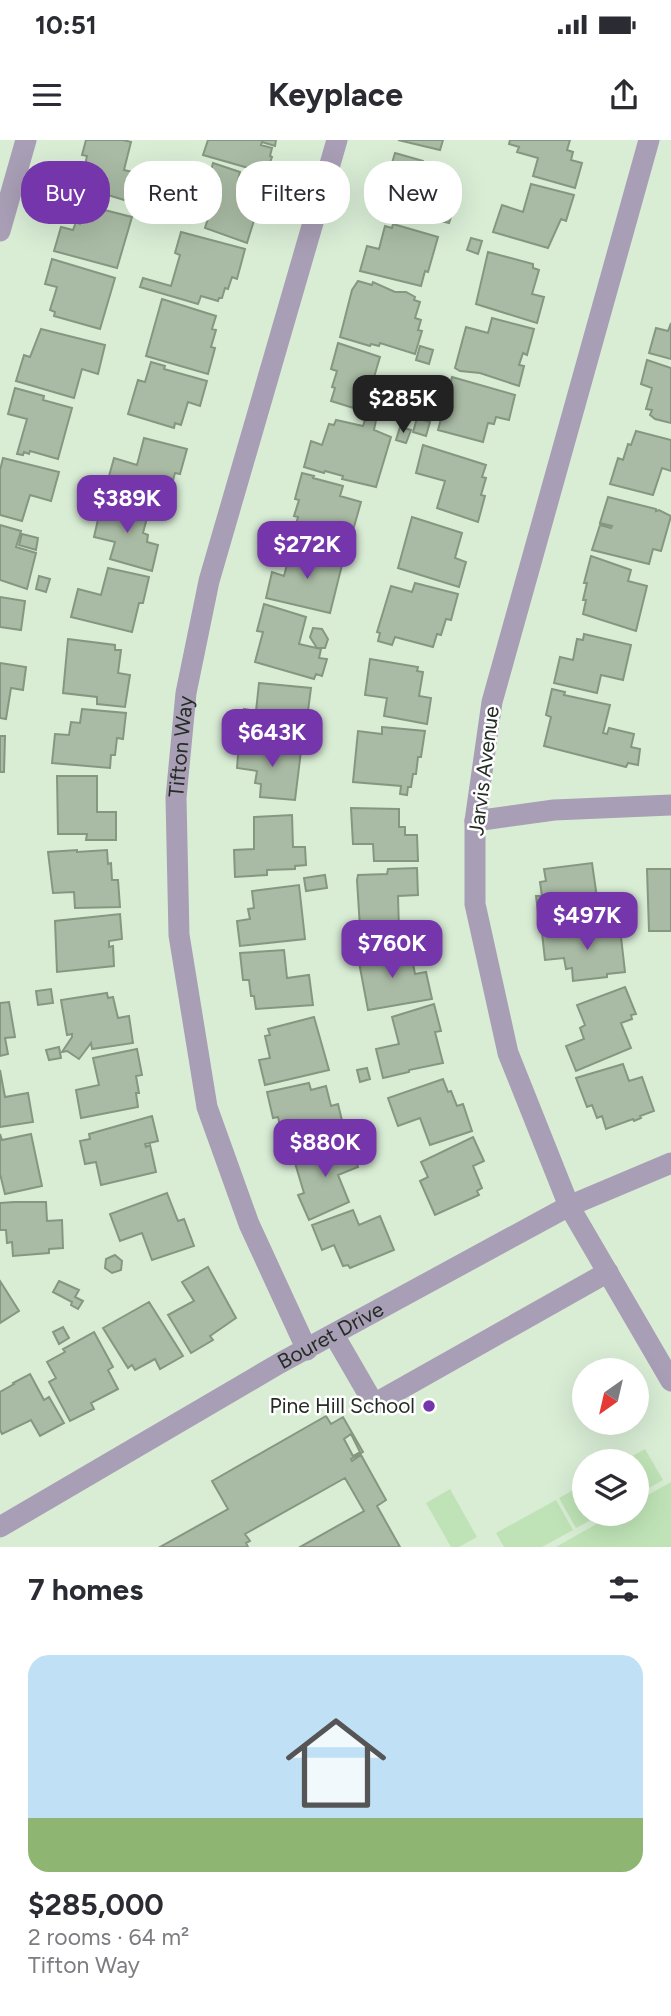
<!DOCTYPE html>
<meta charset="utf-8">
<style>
body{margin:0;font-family:Figtree,sans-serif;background:#f2f2f3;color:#2b2b33;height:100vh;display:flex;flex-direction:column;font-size:26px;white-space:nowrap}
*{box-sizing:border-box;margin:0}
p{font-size:23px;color:#7c7c81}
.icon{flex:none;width:38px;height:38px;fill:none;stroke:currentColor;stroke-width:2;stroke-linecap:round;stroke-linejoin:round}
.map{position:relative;height:1407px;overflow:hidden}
.sheet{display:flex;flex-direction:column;background:#fff;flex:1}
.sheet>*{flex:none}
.hud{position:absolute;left:21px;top:21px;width:630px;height:63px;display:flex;gap:14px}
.needle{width:46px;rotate:214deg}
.fabs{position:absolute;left:572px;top:1218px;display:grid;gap:14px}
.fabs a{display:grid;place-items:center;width:77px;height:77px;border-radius:50%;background:#fff;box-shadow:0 7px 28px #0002;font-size:35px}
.price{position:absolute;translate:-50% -60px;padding:0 16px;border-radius:14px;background:#7536ab;color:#fff;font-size:23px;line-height:46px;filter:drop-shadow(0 2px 4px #0008)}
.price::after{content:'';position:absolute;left:50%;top:42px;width:21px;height:16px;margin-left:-10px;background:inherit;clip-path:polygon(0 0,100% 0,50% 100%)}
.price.current{background:#222;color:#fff}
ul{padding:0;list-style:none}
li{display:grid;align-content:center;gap:14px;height:371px;padding:0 28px}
li span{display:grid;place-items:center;height:217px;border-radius:21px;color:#555}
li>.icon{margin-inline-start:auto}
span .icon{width:126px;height:126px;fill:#fffc;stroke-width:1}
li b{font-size:30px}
h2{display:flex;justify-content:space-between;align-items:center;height:84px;padding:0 28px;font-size:30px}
.chip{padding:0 24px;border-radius:28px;background:#fff;box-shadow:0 7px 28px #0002;font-size:24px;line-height:63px}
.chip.current{background:#7536ab;color:#fff}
.status{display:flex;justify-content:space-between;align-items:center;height:49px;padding:0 35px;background:#fff;direction:ltr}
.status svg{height:19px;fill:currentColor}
header{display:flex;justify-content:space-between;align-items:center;height:91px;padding:0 28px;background:#fff;font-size:32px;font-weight:700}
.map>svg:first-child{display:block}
.green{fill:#bfe3b6}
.building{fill:#a9bba4;stroke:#859781;stroke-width:2;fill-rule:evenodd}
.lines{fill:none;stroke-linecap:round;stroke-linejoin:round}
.minor{stroke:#a89eb5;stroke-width:21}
.poi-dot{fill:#7536ab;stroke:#fff;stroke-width:2.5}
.labels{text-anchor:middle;stroke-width:5;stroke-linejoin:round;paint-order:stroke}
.street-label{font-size:21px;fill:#242c23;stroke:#fff}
.poi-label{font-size:21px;fill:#242c23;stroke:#fff;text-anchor:end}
</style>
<div class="status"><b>10:51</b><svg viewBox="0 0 49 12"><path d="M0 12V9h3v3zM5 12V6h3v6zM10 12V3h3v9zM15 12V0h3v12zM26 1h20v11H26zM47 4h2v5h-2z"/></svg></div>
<header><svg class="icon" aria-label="menu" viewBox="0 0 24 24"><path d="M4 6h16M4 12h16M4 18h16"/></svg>Keyplace<svg class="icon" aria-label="share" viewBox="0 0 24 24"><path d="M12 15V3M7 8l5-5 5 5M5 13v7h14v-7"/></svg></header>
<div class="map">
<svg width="671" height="1407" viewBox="0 0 671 1407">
<rect width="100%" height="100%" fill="#d9edd5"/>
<!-- green -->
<path class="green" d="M645,1309L663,1340L640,1353L637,1347V1321H623Z
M671,1342V1407H556L614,1374H637V1361Z
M584,1344V1374H602L576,1388L559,1358Z
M450,1349L477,1397L459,1407H451L426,1363Z
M556,1360L573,1390L542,1407H504L496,1393Z"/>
<!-- building -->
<path class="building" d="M86,0H123L131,2L124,30L145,35L137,64L82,47L85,33H83L87,16L82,15Z
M208,0H276L275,6L262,2L261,5L272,8L270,16L272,17L266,33L203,15Z
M398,0H443L440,10Z
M510,0H570L567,10L573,12L571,20L582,23L575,48L533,36L538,18L517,12L519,7L509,4Z
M395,13L423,21L422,25L452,34L445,63L455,65L449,83L403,71L407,58L402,56L405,45L387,40Z
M213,23L240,32L238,40L258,46L249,75L255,77L247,103L205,88L213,62L190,55L199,27L211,31Z
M531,44L574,55L566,81L561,79L548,108L493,92L502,65L523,72Z
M85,65L132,77L117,128L54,111L61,87L73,90L76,82L80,84Z
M393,84L438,97L428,132L425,131L421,146L360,131L367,106L379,109L385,86L392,88Z
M181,92L245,109L237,139L232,137L228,149L225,148L222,158H219L218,161L201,156L198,164L140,147L143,138L171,146L180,115L175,113Z
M471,98L482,101L478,114L467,110Z
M488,112L533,124V128L539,130L532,154L544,157L537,183L476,164Z
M52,119L115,138L100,189L54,176L55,172L50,170L57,147L45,144Z
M358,141L372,145L373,142L395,152H406L415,157L414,160L420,162L415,178L421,180L418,190L422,191L415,214L380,203L379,206L371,204L370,206L340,197L352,150Z
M162,159L216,176L212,189L216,190L211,207L215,208L208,234L146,216Z
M492,178L534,189L527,215L523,213L519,225L524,226L519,246L480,233L460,231L455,228L466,187L488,193Z
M671,183V219L649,213L656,188L668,191Z
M41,189L105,205L98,234L82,229L74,258L16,241L24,215L30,217Z
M338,203L380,217L372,244L394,250L386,278L331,261L335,248L332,247L337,231L331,229Z
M420,206L433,210L429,224L416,220Z
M647,220L671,228V283L655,279L650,275L652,270L646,269L652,248L641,244Z
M151,222L165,226L164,229L207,241L200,266L188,262L181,285L175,283L174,288L128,274L138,240L145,242Z
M452,237L515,255L509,280L496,277L494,284L488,283L483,302L438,290Z
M15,248L44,256L43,260L72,268L58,319L30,311L29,314L24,312L23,315L17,314L27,279L8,274Z
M366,277L376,280L374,290L391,297L376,347L342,339L343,336L325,331L324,333L304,327L311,301L322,305L329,284L334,285L336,280L363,286Z
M417,278L430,282L426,296L413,292Z
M400,287L411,290L406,303L396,300Z
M636,291L671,300V331L662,328L653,355L610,344L618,318L623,320L628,304L631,305Z
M144,298L187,309L180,334L175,333L167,362L106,347L114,318L137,325Z
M423,305L486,325L482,337L486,338L481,355L485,356L478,382L437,368L445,341L416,333Z
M3,318L59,332L51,361L30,355L22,381L0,375V330Z
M302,333L314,336L313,338L343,346L340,356L361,362L348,408L294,391L298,377L294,376L299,360L295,359Z
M608,357L656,369V371L659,370L671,376L661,411L653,409L649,424L592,410L600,385L611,388L612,386L600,383Z
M131,361L138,363L136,371L148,374L143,393L148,395L147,402L158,405L152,431L110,419L115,402L94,397L102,362L129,369Z
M412,377L462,393L455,418L466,422L459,447L398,428Z
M0,385L21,391L16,407L36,413L27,449L0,440Z
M22,394L38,398L36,410L19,405Z
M297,409L343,421L330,473L266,458L272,432L284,436L290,413L296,414Z
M591,416L631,430L628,441L647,446L636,491L583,474L586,460H583L587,443H584Z
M108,428L149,437L143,463H139L132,492L71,477L78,449L101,455Z
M39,436L50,439L46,452L36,449Z
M415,443L458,454L451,480L446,479L441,495L437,494L433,507L395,497L392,505L378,501L380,493L377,492L391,446L412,452Z
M0,457L25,461L21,490L0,487Z
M264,464L306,477L299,504L321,509L319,518L327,519L322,536L316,534L314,539L255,522L263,492L257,491Z
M313,488L322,489L328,499L325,508H317L310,497Z
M584,494L631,505L623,540L601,535L597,553L554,543L560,517L573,520L577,499L583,500Z
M68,499L115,505V510H121L118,533L130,535L125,567L97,564V557L63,553Z
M370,519L418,527L417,531L423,532L419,556L431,558L427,584L384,576L387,558L365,555Z
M0,523L26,527L23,550L11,548L6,579L0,578Z
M259,543L311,548L305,594L285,592V598L241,595L244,569L256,571Z
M552,549L565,552L564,555L610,565L603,593L607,594L609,588L634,594L631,607L640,609L638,625L628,623L626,627L544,606L551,577L546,575Z
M82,569L126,573L123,599L117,598L115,615H111L110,628L52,623L55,594L69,595L71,582L80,583Z
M382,587L425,591L421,617H418L416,634H413L411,647H408L407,655L400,654L401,646L353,642L358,591L382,594Z
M0,596H5L4,632H0Z
M239,602L301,611L295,660L260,657L261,644L255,643L257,631L237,628Z
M57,636H97V672H116V700H86L87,694H58Z
M351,668L399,669V687H405V695H417L418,721H374L373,704H353Z
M292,675L293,707H305L306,725L295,726V729L267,730V735L235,737L234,710L254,709V677Z
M77,710V712L107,710L108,724L111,723L112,740H118L120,767L75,768L74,752L53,753L48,712Z
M592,723L597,758L566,764L568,784L540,787L536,756H542L540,742L546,741L544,729Z
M417,728L418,755L398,756L399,791H394V786L360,788L357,740L358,735L387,734L388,729Z
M647,729H671V791H649Z
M325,735L327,748L306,751L304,738Z
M299,745L305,799L240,806L237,781L250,779L248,769L254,768L252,751Z
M120,774L122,799L109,801V807L113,806L114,826L57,832L55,781Z
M620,788L625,832L607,834V837L573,841L572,828L566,829L564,818L545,820L542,793L571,789V794Z
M404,809L406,814L411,813L415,834L426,832L432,859L368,870L358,817L371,811L372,814L385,811L386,813Z
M284,810L287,838L309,835L313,865L256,869L254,856H251L249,840H243L240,813Z
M625,847L636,874L631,875L632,879L621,883L631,908L576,931L566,906L584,899L580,888L585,885L577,865Z
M51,849L53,863L38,865L36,851Z
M107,853L108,858L113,857L118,878L129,876L133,903L92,909L91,903L79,919L67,911L62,912L72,897V894L67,895L61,860Z
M9,862L15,897L5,898L8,914L0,916V863Z
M434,864L441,891L435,892L443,923L409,930V932L383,938L376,909L399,904L392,877Z
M314,877L329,930L265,945L259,920L270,918L265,896L270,895L268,889Z
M59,907L61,918L49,920L46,910Z
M137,909L142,935L136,936L139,953H136L138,967L81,978L76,950L99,945L93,918Z
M623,924L629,941L642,937L654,971L640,976L641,978L634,981L633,979L606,989L602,976L597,978L592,965L587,967L576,938Z
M367,928L370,939L360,942L357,930Z
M0,930L5,957L28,953L33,982L0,987Z
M443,939L448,952L451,951L457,966L463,964L472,991L430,1005L420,978L398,986L388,958Z
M309,943L311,950L326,946L331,966L338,964L345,993L285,1006L278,977L273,978L267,952Z
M152,976L158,1001L145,1004L146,1007L150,1005L156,1032L101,1045L96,1022L85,1024L80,1001L90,999L89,994Z
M0,994L2,1000L31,994L42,1046L5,1054L0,1034Z
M473,997L484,1021L473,1026L482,1048L477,1051L479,1055L435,1075L420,1041L428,1037L421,1022Z
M347,1000L358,1027L338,1035L349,1062L309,1080L298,1055L304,1053L295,1023Z
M167,1053L178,1081L184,1079L194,1106L152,1120L142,1093L120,1101L110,1074Z
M14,1062H46L47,1081L62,1080L63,1108L49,1109V1113L13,1116L12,1102L7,1103L6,1090H0V1063Z
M353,1070L359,1085L380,1076L394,1110L350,1128L348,1125L343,1126L334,1105L322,1110L312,1085Z
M115,1115L122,1121L121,1130L112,1133L105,1128L106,1119Z
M208,1127L236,1178L210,1196L213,1200L191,1213L168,1175L194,1161L182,1142Z
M0,1141L19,1171L0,1183Z
M59,1141L79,1150L75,1157L83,1161L78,1169L71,1165L72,1162L53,1152Z
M149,1162L183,1216L160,1229L155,1219L135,1230L132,1225L128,1228L103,1188Z
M63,1187L69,1198L59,1204L53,1192Z
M94,1192L113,1227L108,1230L118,1249L91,1263L94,1269L70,1281L49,1242L56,1238L47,1222L65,1212L63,1209Z
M30,1234L44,1260L49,1257L64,1283L40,1296L31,1280L2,1294L0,1290V1252L14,1244L13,1243Z
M326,1276L331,1284L343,1277L363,1312L351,1319L352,1321L361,1315L386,1360L377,1366L400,1407H300L364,1371L345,1338L245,1394L250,1401L246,1403L248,1407H160L228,1369L212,1341ZM351,1294L360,1312L353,1316L344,1299Z"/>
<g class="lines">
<!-- minor -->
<g class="minor">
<path d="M649,0L492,562L475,681V764L508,913L569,1066L671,1241"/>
<path d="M0,91L26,0"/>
<path d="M475,681L554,670L671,665"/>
<path d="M334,1195L374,1264L608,1132"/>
<path id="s1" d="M307,1210L249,1084L207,967L179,795L176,658L186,553L209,441L337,0"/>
<path id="s2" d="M0,1387L280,1223L569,1066L671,1023"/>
</g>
</g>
<!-- markers -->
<circle class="poi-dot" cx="429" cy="1266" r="7"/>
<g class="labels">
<!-- street labels -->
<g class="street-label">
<text dy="7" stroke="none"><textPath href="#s1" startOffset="626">Tifton Way</textPath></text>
<text transform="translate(484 631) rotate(-83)" y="7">Jarvis Avenue</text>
<text dy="7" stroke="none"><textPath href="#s2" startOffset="382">Bouret Drive</textPath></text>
</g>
<!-- poi labels -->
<g class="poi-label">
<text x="415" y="1273">Pine Hill School</text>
</g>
</g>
</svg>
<div class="fabs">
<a><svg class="needle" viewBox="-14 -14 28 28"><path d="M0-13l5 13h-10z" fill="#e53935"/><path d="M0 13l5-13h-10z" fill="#7c7c81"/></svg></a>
<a><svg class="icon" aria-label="layers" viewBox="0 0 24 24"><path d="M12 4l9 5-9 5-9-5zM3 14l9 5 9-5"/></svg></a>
</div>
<b class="price current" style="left:403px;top:295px">$285K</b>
<b class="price" style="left:127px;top:395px">$389K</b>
<b class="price" style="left:307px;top:441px">$272K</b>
<b class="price" style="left:272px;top:629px">$643K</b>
<b class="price" style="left:587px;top:812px">$497K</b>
<b class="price" style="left:392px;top:840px">$760K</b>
<b class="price" style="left:325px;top:1039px">$880K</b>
<div class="hud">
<a class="chip current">Buy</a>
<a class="chip">Rent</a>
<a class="chip">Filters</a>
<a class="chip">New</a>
</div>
</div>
<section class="sheet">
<h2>7 homes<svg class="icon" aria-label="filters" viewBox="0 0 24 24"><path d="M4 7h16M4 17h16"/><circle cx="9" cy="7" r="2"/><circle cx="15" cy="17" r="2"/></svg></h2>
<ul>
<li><span style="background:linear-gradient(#bfe0f5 75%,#8fb573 0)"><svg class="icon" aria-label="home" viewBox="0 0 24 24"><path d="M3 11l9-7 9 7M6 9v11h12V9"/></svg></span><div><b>$285,000</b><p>2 rooms · 64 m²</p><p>Tifton Way</p></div></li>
</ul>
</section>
